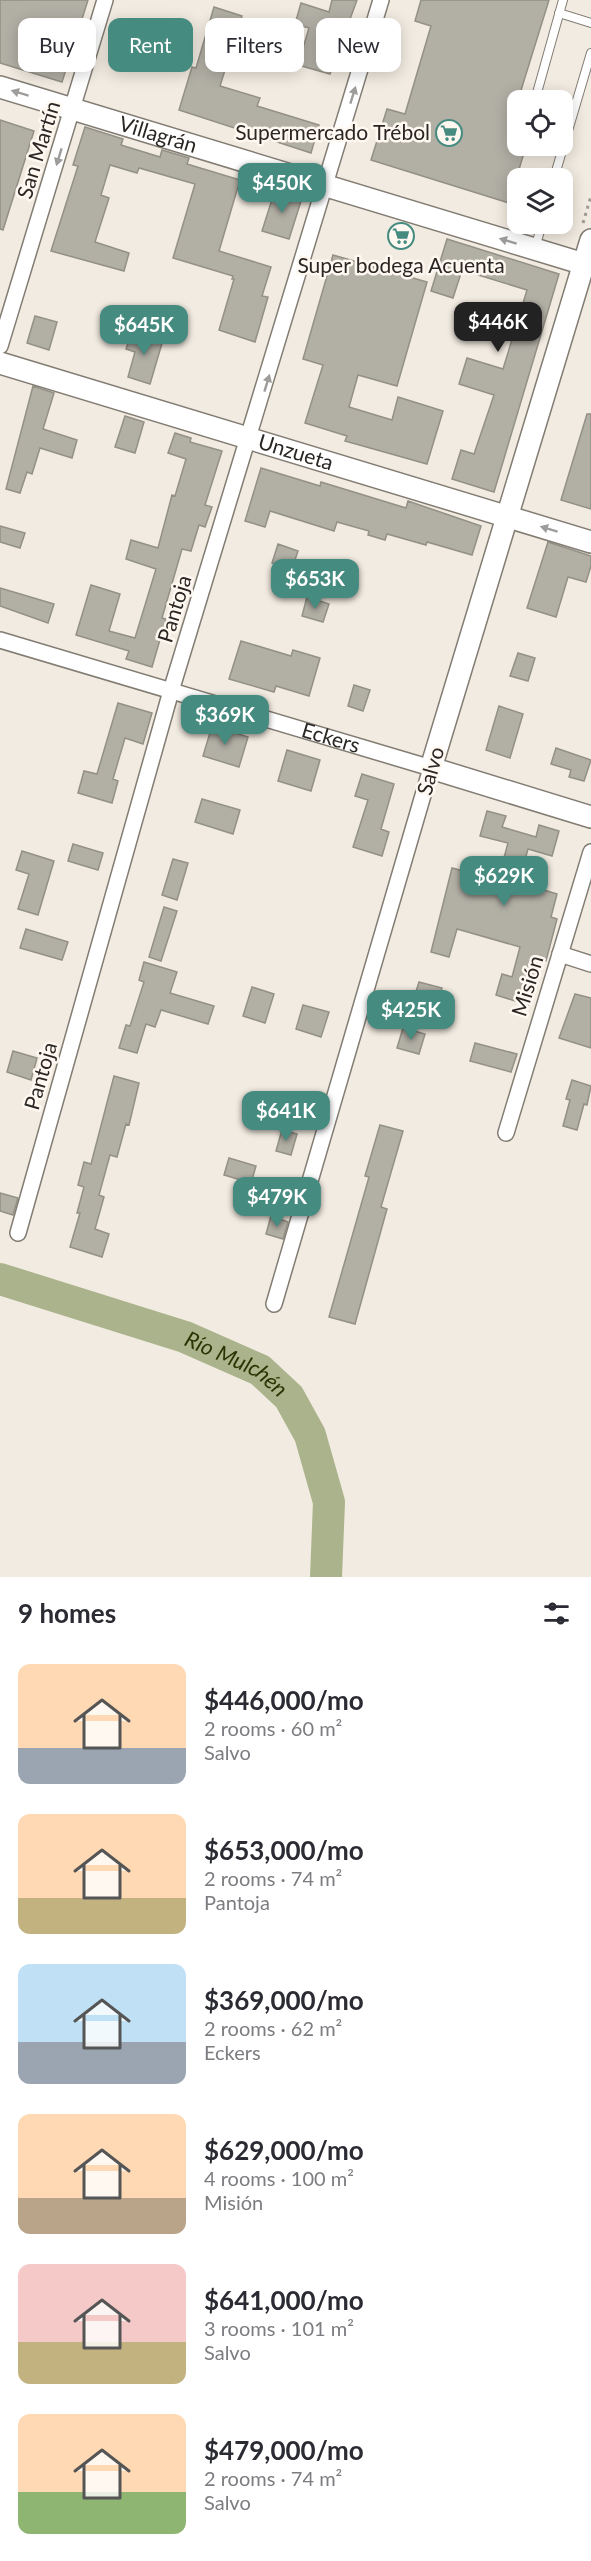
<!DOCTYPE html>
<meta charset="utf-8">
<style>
body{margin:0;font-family:Lato,sans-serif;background:#f2f2f3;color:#2b2b33;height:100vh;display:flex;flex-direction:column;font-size:22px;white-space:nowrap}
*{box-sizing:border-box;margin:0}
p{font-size:20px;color:#7c7c81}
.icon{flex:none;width:33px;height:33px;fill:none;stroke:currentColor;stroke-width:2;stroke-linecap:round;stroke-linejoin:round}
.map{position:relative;height:1577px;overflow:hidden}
.sheet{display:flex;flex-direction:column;background:#fff;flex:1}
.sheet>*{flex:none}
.guide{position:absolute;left:18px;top:18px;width:555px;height:54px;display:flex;gap:12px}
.fabs{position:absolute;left:507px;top:90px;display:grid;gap:12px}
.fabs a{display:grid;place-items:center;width:66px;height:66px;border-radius:12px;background:#fff;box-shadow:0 3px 15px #0003;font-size:30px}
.price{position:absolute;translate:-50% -51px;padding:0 14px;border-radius:12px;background:#468b80;color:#fff;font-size:20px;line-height:39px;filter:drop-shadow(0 2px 3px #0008)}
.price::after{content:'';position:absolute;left:50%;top:36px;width:18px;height:14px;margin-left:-9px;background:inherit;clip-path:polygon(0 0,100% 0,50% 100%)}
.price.current{background:#222;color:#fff}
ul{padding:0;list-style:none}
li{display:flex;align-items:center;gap:18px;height:150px;padding:0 18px}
li span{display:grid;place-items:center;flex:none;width:168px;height:120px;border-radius:12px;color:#555}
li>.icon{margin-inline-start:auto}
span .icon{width:72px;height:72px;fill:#fffc;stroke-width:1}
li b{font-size:26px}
h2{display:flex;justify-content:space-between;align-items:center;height:72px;padding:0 18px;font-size:26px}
.tag{padding:0 21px;border-radius:12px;background:#fff;box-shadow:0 3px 15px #0003;font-size:21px;line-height:54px}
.tag.current{background:#468b80;color:#fff}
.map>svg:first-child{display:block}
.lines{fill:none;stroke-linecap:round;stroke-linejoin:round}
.river{stroke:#aab38b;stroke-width:32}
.building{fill:#b2afa5;stroke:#939086;stroke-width:1.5}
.lane-casing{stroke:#827c73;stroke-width:10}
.street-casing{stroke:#827c73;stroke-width:18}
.secondary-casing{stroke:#827c73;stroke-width:24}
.path{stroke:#a09b94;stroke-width:3;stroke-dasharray:3 4.5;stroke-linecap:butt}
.lane{stroke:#fff;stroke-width:8}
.street{stroke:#fff;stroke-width:15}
.secondary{stroke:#fff;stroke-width:21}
.oneway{fill:#9f9d9c}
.labels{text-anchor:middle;stroke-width:5;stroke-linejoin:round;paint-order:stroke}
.poi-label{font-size:21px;fill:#292623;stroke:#fef8f1;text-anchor:end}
.street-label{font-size:21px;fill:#292623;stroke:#fef8f1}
.water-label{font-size:22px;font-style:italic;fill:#2d3403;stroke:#fef8f1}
</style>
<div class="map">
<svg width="591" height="1577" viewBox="0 0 591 1577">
<rect width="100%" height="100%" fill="#f2ebe1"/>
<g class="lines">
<!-- river -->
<path class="river" id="s1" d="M0,1279L185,1337L260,1370L289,1397L310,1435L329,1502L326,1577"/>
</g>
<!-- building -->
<path class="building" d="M0,0H88L62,82L0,63Z
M332,0H357L330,74L298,65L309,28L295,24L301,3L329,12Z
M421,0H549L518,100L514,119L518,120V146H526L509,203L371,160L387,109L405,114L431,26L415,21Z
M214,7L242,16L220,86L260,98L257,106L319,125L311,153L179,110L192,67L196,68Z
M0,120L34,131L3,230L0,229Z
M85,127L123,139L121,145L160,157L162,150L189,158L187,164L240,180L219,251L271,267L262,296L268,297L255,342L219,330L234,279H232L233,276L173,258L195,184L139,168L137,173L110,165L101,195L109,198L95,242L129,253L124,271L51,251L78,166L73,165Z
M275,190L302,198L289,239L262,231Z
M447,239L559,274L494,492L452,479L461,450L474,454L494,395L459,384L467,358L503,369L527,290L462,270L453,298L431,291Z
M333,255L427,282L397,386L358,375L349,407L392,420L398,397L443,411L427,464L345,441L347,436L305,423L323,365L303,359Z
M35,316L57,322L49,350L27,343Z
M132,331L163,340L150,384L128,377L135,352L126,349Z
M33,386L54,393L43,429L77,440L72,458L40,448L32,474L27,472L20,493L6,489Z
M587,414H591V509L561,500Z
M125,416L144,422L135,453L115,447Z
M175,433L191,438L190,442L222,451L205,505L212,507L205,527L199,525L191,551L182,549L162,618L166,619L152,667L126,659L129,651L76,635L91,585L120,594L109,631L135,638L156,569L126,559L131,540L158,548L172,495L175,496L186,459L168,453Z
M261,468L320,486L321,482L406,508L408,501L481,526L472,555L427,542L426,545L387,534L385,540L368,535L369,531L337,522L334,531L270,511L265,527L245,521Z
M0,526L25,533L20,548L0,542Z
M548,542L591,556V566L586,582L568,577L556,617L527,608Z
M278,544L298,551L292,569L272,563Z
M0,588L54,604L48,623L0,606Z
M307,597L329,604L323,622L302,616Z
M241,641L291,656L293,650L320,658L309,696L276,686L274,692L229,679Z
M518,653L535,658L528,681L510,676Z
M354,685L370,690L363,711L348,706Z
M118,703L152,713L143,744L125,738L113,779L118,781L112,803L78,793L84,771L97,774Z
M499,706L523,714L510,758L486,750Z
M212,726L248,737L239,767L203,756Z
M556,748L591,760L584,781L569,777L571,770L551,764Z
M287,750L320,760L311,791L278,781Z
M362,774L394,784L381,829L389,832L382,856L353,847L368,800L355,796Z
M202,799L240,810L233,834L195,822Z
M487,811L506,816L502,827L536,837L539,825L559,831L552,856L528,849L519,882L557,894L551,917L557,919L546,961L541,960L528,1005L496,995L502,974L512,977L520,947L457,929L449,957L431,952L452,868L482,876L484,872L499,876L508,843L480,836Z
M73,844L103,853L98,870L68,861Z
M22,851L54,861L38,915L18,909L29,874L16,870Z
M173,859L188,863L177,900L162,895Z
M164,907L177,911L161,961L149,957Z
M26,929L68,942L62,960L20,948Z
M144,962L177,972L170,993L214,1006L208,1024L161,1010L155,1027L146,1024L137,1053L119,1048L126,1025L130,1026L144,982L139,980Z
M419,982L442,988L437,1007L413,1001Z
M252,987L274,994L265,1023L243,1016Z
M575,994L591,998V1048L559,1038Z
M303,1005L329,1012L321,1037L296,1029Z
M403,1028L425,1034L419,1054L397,1048Z
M475,1043L517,1054L511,1072L470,1061Z
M13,1051L37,1058L31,1080L7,1072Z
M114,1076L139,1083L129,1125L126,1124L117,1157L110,1155L99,1195L104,1197L95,1229L109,1234L102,1257L70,1247L80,1213H77L84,1187L78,1185L84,1162L91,1164Z
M572,1080L591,1086L587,1105L584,1104L577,1130L563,1126L570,1100L566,1099Z
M380,1125L403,1131L381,1207L387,1209L355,1324L329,1317L369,1177L365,1176Z
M282,1130L297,1134L291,1155L276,1151Z
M229,1158L256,1166L251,1183L224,1175Z
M0,1193L18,1198L13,1215L0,1211Z
M271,1216L288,1222L283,1239L266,1234Z"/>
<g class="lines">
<defs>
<path id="lane" d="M559,13L591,23
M535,100L563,0
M562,112L572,115
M554,178L591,53
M535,248L542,224"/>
<g id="street">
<path d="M0,346L105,0"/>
<path id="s2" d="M0,640L431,768L274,1304"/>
<path d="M560,954L591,964"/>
<path d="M506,1133L591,852"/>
<path d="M18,1233L171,691L381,0"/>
</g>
<g id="secondary">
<path id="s3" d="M0,87L584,264"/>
<path d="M591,240L431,768L591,817"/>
<path id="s4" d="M0,363L591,542"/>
</g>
</defs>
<!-- lane casing -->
<use href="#lane" class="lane-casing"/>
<!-- street casing -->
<use href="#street" class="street-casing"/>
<!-- secondary casing -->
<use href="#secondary" class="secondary-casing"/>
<!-- path -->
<path class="path" d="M583,223L591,196"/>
<!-- lane -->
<use href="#lane" class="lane"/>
<!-- street -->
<use href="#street" class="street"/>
<!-- secondary -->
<use href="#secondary" class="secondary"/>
</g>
<!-- one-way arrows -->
<defs><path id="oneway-solid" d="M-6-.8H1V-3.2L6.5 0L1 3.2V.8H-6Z" transform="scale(1.5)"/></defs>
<g class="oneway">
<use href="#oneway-solid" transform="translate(20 93) rotate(-163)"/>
<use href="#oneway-solid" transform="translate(353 95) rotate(-73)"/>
<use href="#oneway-solid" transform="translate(59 157) rotate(107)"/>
<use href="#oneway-solid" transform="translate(508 241) rotate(-163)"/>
<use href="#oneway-solid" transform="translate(267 383) rotate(-73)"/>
<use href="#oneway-solid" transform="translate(549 529) rotate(-163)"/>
</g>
<!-- icons -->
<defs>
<symbol id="supermarket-ring" viewBox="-11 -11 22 22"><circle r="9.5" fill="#fef8f1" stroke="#468b80" stroke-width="1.5"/><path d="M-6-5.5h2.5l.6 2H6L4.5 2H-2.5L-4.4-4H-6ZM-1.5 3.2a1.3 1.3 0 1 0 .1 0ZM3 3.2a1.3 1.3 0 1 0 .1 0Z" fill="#468b80"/></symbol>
</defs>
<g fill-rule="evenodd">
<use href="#supermarket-ring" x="434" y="118" width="30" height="30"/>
<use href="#supermarket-ring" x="386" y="221" width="30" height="30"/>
</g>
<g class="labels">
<!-- poi labels -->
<g class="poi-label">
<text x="430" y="140">Supermercado Trébol</text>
<text x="401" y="273" text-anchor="middle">Super bodega Acuenta</text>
</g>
<!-- street labels -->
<g class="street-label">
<text dy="7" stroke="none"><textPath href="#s3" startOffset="165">Villagrán</textPath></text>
<text transform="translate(39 150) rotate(-73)" y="7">San Martín</text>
<text dy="7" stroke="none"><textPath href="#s4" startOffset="309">Unzueta</textPath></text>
<text transform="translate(175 609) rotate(-73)" y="7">Pantoja</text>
<text dy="7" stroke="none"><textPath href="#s2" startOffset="345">Eckers</textPath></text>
<text transform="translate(431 771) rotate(-74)" y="7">Salvo</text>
<text transform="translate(528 986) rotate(-73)" y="7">Misión</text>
<text transform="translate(41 1076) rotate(-74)" y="7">Pantoja</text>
</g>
<!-- water labels -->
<g class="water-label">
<text dy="8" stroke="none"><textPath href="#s1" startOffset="252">Río Mulchén</textPath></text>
</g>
</g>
</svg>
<div class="fabs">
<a><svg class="icon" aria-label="locate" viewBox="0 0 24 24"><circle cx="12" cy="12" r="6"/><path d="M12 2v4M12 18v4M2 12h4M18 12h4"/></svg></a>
<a><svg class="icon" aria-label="layers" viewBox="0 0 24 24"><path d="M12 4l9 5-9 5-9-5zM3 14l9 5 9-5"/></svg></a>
</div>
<b class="price" style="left:282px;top:214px">$450K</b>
<b class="price current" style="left:498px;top:353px">$446K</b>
<b class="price" style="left:144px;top:356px">$645K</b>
<b class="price" style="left:315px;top:610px">$653K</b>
<b class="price" style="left:225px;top:746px">$369K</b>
<b class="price" style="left:504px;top:907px">$629K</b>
<b class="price" style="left:411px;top:1041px">$425K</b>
<b class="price" style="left:286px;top:1142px">$641K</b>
<b class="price" style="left:277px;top:1228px">$479K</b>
<div class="guide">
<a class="tag">Buy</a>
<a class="tag current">Rent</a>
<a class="tag">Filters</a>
<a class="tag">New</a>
</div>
</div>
<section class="sheet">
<h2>9 homes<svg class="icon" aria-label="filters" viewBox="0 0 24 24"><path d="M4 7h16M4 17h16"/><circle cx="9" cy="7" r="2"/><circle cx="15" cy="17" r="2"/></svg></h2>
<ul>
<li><span style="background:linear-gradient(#ffd9b3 70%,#9aa5b1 0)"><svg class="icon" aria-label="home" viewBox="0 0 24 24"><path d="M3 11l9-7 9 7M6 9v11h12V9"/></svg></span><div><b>$446,000/mo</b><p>2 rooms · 60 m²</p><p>Salvo</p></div></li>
<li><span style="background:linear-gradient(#ffd9b3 70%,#c2b280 0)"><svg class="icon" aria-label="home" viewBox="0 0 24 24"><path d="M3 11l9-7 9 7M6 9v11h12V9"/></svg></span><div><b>$653,000/mo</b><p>2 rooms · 74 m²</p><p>Pantoja</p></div></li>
<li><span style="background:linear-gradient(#bfe0f5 65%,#9aa5b1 0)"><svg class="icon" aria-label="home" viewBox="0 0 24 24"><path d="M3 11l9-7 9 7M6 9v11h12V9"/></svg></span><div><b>$369,000/mo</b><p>2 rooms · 62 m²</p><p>Eckers</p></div></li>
<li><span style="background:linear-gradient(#ffd9b3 70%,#b9a48a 0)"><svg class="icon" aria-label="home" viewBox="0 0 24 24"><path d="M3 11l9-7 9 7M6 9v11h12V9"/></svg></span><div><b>$629,000/mo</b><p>4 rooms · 100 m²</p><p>Misión</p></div></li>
<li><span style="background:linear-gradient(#f6c9c9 65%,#c2b280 0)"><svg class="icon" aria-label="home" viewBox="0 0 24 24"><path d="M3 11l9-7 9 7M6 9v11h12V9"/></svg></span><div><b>$641,000/mo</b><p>3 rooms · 101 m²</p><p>Salvo</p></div></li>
<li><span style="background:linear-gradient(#ffd9b3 65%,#8fb573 0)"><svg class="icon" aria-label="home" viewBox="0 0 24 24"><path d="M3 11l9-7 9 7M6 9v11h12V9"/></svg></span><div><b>$479,000/mo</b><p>2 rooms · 74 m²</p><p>Salvo</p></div></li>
</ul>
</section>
